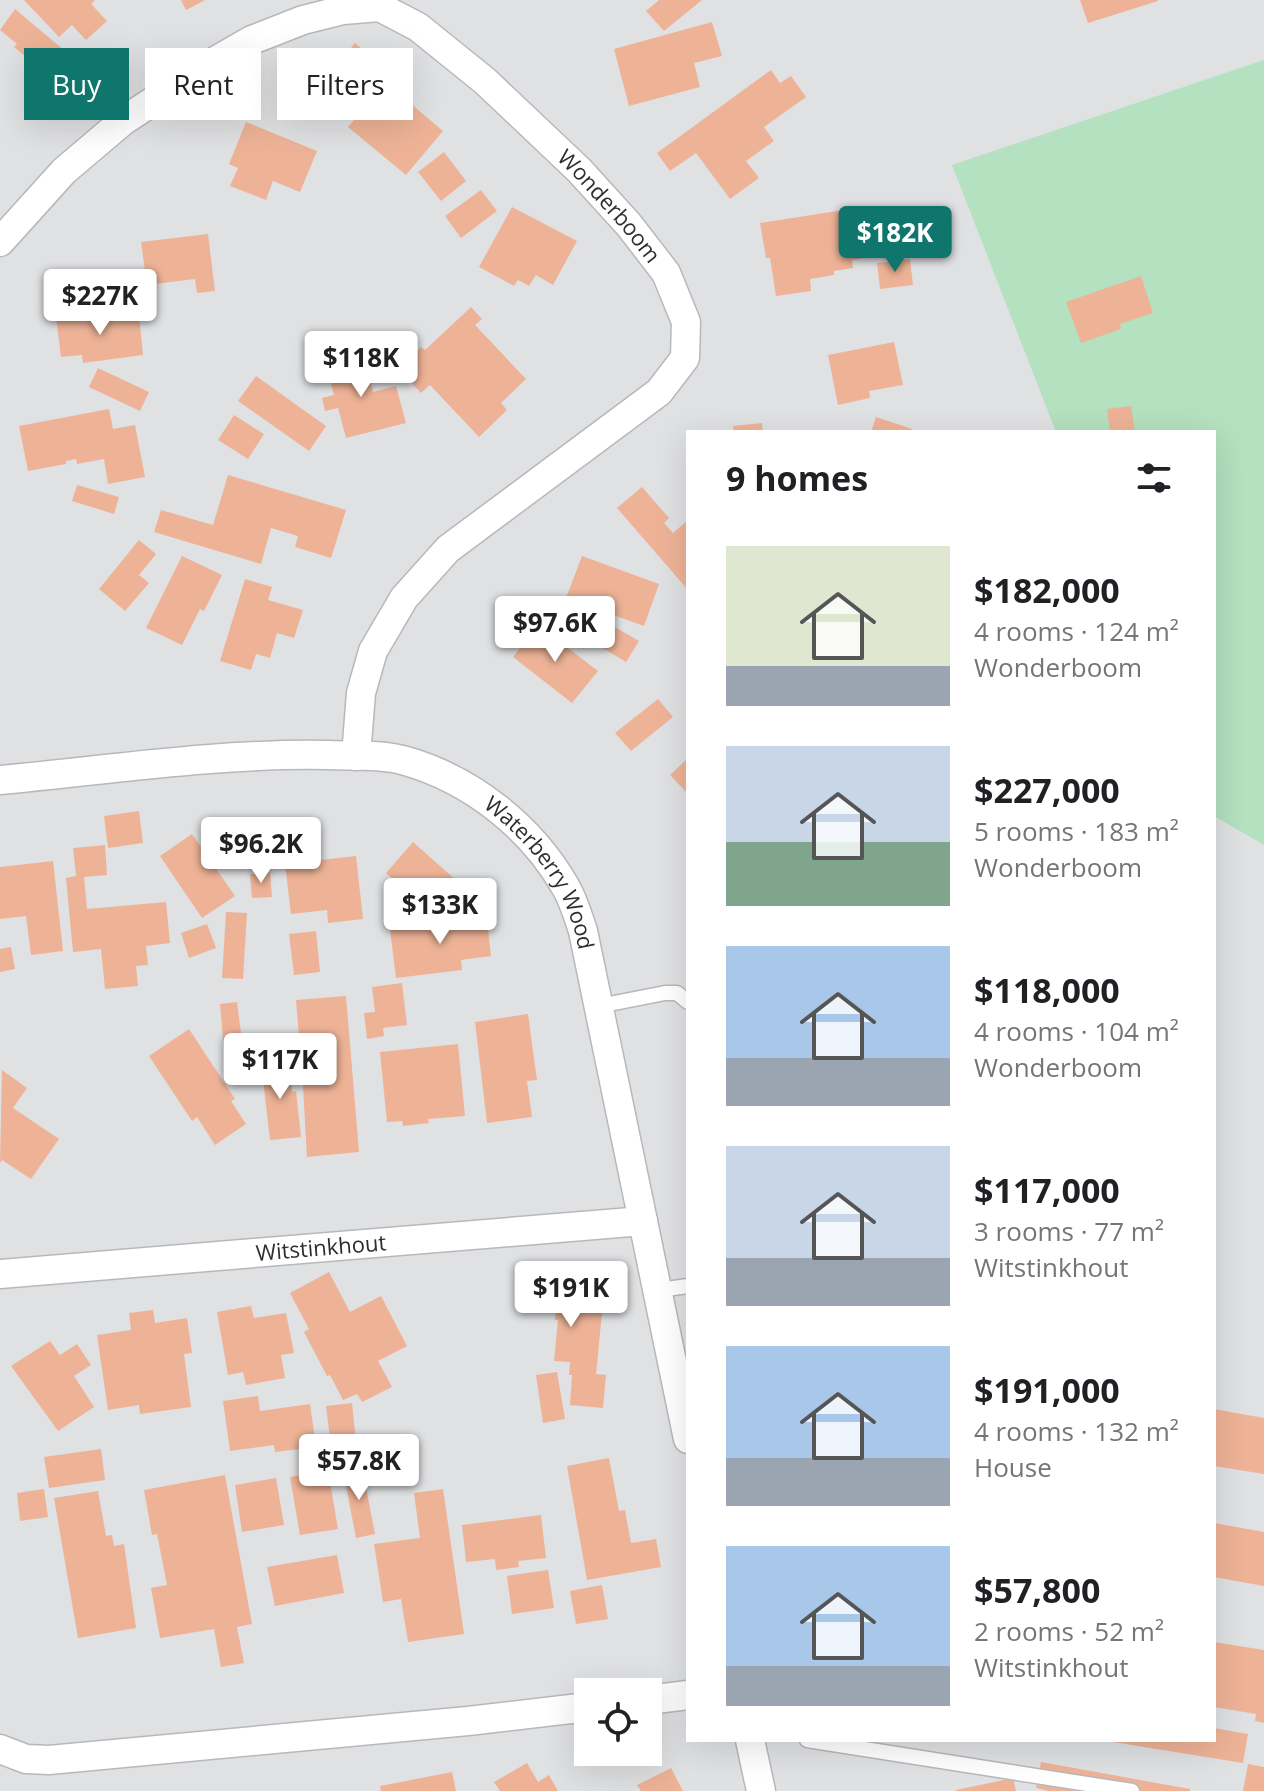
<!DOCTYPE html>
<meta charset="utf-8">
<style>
body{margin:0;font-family:"Open Sans",sans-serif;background:#f6f6f6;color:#202124;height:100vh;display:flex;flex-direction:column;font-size:30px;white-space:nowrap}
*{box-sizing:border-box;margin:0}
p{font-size:26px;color:#757577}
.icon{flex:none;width:44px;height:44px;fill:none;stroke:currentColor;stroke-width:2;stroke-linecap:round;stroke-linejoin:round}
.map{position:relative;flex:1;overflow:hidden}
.panel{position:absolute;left:686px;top:430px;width:530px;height:1312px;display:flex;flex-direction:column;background:#fff;border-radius:0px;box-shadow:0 8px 32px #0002}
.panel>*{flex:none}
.guide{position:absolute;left:24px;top:48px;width:542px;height:72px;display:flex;gap:16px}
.controls{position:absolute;left:574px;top:1678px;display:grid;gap:16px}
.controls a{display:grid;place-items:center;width:88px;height:88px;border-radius:0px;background:#fff;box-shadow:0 8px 32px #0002;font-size:40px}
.price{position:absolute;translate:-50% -68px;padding:0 18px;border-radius:8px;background:#fff;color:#222;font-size:26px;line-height:52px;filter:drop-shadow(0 2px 4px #0008)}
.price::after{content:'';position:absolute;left:50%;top:48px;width:24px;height:18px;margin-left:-12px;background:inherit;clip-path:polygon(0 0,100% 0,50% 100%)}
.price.current{background:#0f766e;color:#fff}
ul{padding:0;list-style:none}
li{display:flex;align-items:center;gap:24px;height:200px;padding:0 40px}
li span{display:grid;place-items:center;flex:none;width:224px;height:160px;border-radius:0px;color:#555}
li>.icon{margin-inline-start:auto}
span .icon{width:96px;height:96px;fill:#fffc;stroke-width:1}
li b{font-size:34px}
h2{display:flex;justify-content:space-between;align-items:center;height:96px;padding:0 40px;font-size:34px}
.pill{padding:0 28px;border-radius:0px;background:#fff;box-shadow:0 8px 32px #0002;font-size:28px;line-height:72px}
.pill.current{background:#0f766e;color:#fff}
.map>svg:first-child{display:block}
.green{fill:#b4e1bf}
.building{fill:#eeb397}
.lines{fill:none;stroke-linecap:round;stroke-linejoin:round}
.service-casing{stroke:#b8b8bb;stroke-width:17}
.minor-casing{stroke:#b8b8bb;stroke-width:31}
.service{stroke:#fff;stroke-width:14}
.minor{stroke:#fff;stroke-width:28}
.labels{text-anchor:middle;stroke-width:7;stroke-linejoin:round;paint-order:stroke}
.street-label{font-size:22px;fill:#2e2e2f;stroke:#e0e1e3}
</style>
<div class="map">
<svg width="1264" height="1791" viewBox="0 0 1264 1791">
<rect width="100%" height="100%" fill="#e0e1e3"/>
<!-- green -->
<path class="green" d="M1264,60V845L1214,816V432H1056L952,165Z"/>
<!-- building -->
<path class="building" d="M24,0H95L91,4L107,21L86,40L72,25L59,37Z
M181,0H205L186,10Z
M659,0H702L664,31L646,11Z
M1080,0H1158V1L1088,23Z
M15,9L65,51L46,74L14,47L17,44L0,30Z
M712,22L722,56L694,63L700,87L629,106L614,49Z
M355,43L377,62L370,69L443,131L406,175L348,127L359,114L322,84Z
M771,70L780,83L791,76L806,97L764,127L774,141L746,161L759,178L730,199L696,153L670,171L657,153Z
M246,122L317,151L300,192L273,181L266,200L230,186L238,168L229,164Z
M444,152L466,181L441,201L418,172Z
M481,190L497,211L461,238L445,216Z
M869,206L876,256L852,260L853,268L834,271V275L810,279L811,291L776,296L770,258H766L760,223Z
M512,207L577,241L553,285L536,275L529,286L518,280L514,286L479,267Z
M208,234L215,291L197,293L195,279L147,285L141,242Z
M910,259L913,285L880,289L877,263Z
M1141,276L1153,313L1120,324L1121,329L1081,343L1066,302Z
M471,307L482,319L475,325L526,379L501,403L507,410L479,437L430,385L421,393L398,369L421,347L425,350Z
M93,313L94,319L139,314L143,355L83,363L82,355L61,357L56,317Z
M894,342L903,385L869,391L870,398L838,405L828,355Z
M363,355L373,392L396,386L406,423L346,438L338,408L325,411L322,398L334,395L326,364Z
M98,368L149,392L140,411L89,387Z
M256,376L326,426L309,451L238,401Z
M1131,406L1135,432H1110L1107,409Z
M109,409L113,429L135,425L145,477L108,484L104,459L77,464L76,459L66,461V464L28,471L19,426Z
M234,415L264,434L248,459L218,440Z
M876,417L912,429L911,432H871Z
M762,423L763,432H734L733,426Z
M228,475L346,510L331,558L295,547L298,536L271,528L261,564L154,532L161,510L213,525Z
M77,485L119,497L114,514L72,501Z
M642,487L669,518L664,523L673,533L688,520V590L617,508Z
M139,540L156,554L139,575L149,583L125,611L99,589Z
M182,556L222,575L204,611L200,609L182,645L146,628Z
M582,556L659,584L644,626L566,598Z
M245,579L272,587L268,600L303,610L294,638L277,633L270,658L256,654L251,670L220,661Z
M596,616L639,641L626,662L583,636Z
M538,625L598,671L572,703L513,657Z
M658,699L673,717L631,751L615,733Z
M688,758V794L670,775Z
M139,811L143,843L108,848L104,816Z
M192,834L235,896L202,918L160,856Z
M413,842L466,889L439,919L386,873Z
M105,845L107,875L84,877L87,909L166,902L170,943L146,946L148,965L136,966L138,986L105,989L101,949L73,952L66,878L76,876L73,848Z
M356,856L363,919L328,923L327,910L291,914L285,864Z
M53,861L63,951L31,955L26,916L0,919V867Z
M270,872L272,897L252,898L250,874Z
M486,911L491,956L461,960L462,970L396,978L390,930L466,921L465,914Z
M226,912L247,913L243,979L222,978Z
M207,924L216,948L189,958L181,933Z
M316,931L320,972L294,975L289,934Z
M11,947L15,969L0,972V949Z
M402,983L407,1025L383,1028L384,1036L367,1039L364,1013L375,1012L372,987Z
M346,996L359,1152L307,1157L302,1069H310L308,1048L300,1049L296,1000Z
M237,1002L243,1049L224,1051L220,1004Z
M528,1014L537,1080L527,1081L532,1117L487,1123L475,1022Z
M189,1029L235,1099L231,1101L246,1124L215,1145L197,1117L192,1121L149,1056Z
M458,1044L465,1116L428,1119L429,1123L403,1126L402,1121L387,1122L380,1052Z
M288,1059L292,1092L296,1091L301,1137L270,1140L261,1062Z
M2,1070L27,1088L13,1108L59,1139L31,1179L2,1160L0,1163Z
M570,1268L572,1289L604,1292L596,1374L606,1375L603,1408L570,1405L572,1375H569L570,1362L554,1361L558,1320H555L556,1310L525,1313L521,1272Z
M329,1272L350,1312L381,1296L407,1346L378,1361L392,1387L362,1402L357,1394L343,1400L330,1375L327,1376L304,1332L309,1329L290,1293Z
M251,1306L254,1318L286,1313L294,1353L281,1355L285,1378L246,1385L243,1372L228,1375L217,1312Z
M153,1310L155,1323L187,1318L192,1353L184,1354L191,1407L140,1414L139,1405L108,1410L97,1335L131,1330L129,1313Z
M50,1341L60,1355L77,1344L91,1365L74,1376L94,1407L58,1431L11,1366Z
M557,1372L565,1419L543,1423L536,1375Z
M258,1396L260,1411L310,1404L316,1447L275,1452L274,1445L230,1451L223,1401Z
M352,1403L356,1442L331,1446L326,1406Z
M1214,1409L1264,1418V1474L1214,1466Z
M101,1449L105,1480L49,1488L44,1457Z
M609,1458L619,1511L625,1510L631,1543L656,1539L661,1567L587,1580L567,1466Z
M362,1467L375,1534L356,1538L343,1470Z
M328,1470L338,1529L300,1535L290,1477Z
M225,1475L252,1624L237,1627L244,1663L221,1667L214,1629L160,1638L151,1588L167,1585L157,1534L152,1535L144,1490Z
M276,1478L284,1525L242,1532L235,1485Z
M44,1489L48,1517L20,1521L17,1493Z
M443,1489L464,1634L408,1642L401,1599L383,1602L374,1544L420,1538L414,1493Z
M98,1491L106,1536L112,1535L114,1546L124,1544L136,1628L78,1638L54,1498Z
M541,1515L546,1558L518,1561L519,1567L496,1570L495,1559L466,1562L462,1525Z
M1214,1523L1264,1532V1586L1214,1577Z
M337,1555L344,1593L275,1606L267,1567Z
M548,1570L554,1608L512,1614L507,1576Z
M602,1585L608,1619L576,1624L570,1591Z
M1214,1642L1264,1650V1723L1255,1721L1256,1714L1214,1707Z
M1214,1728L1248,1734L1243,1763L1113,1742L1214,1740Z
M1041,1762L1190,1789V1791H1049L1036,1788Z
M527,1763L538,1782L549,1775L558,1791H500L494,1782Z
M1248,1764L1264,1767V1791H1243Z
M671,1768L683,1791H641L637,1785Z
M452,1772L456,1791H381L380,1786Z
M1013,1778L1016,1791H956V1790Z"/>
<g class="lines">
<defs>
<path id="service" d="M599,1006L665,993H677L688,1002
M659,1290L688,1286
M807,1740L1132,1791"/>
<g id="minor">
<path id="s1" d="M0,242L64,171L123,121L205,67L252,40L303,20L343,10L380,7L418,27L485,81L579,170L629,225L666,273L686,322L685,358L659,392L448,549L404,598L373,651L361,693L356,756"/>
<path id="s2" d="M0,780C108,770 218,753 327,755C352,756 382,754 406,761C472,780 531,827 565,886C573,899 578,916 583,931L688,1439"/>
<path id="s3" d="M0,1274L643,1221"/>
<path d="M648,1700L688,1695"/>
<path d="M750,1740L761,1791"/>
<path d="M0,1749L26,1759L49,1760L468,1721L588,1707"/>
</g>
</defs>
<!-- service casing -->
<use href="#service" class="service-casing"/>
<!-- minor casing -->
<use href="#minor" class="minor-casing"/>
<!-- service -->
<use href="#service" class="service"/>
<!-- minor -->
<use href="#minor" class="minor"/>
</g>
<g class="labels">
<!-- street labels -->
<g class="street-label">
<text dy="8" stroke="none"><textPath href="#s1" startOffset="764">Wonderboom</textPath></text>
<text dy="8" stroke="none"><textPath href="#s2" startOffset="590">Waterberry Wood</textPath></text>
<text dy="8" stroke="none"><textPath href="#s3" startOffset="322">Witstinkhout</textPath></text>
</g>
</g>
</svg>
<div class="controls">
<a><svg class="icon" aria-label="locate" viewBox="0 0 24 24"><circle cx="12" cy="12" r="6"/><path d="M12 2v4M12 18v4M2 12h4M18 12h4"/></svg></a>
</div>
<b class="price current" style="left:895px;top:274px">$182K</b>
<b class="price" style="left:100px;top:337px">$227K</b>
<b class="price" style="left:361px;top:399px">$118K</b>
<b class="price" style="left:555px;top:664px">$97.6K</b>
<b class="price" style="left:261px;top:885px">$96.2K</b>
<b class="price" style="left:440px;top:946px">$133K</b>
<b class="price" style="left:280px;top:1101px">$117K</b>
<b class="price" style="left:571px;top:1329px">$191K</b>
<b class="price" style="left:359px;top:1502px">$57.8K</b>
<div class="guide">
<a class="pill current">Buy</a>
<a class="pill">Rent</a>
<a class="pill">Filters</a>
</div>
<section class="panel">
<h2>9 homes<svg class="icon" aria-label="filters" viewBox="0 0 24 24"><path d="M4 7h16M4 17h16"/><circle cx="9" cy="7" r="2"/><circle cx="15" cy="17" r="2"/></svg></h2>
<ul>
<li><span style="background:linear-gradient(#dfe7d0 75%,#9aa5b1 0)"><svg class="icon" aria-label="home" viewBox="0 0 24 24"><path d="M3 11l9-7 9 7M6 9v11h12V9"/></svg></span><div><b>$182,000</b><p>4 rooms · 124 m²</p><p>Wonderboom</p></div></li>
<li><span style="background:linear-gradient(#c9d6e8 60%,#7fa58c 0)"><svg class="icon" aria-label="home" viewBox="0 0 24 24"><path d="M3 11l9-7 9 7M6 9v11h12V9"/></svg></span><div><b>$227,000</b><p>5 rooms · 183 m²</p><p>Wonderboom</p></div></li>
<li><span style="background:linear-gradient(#a9c7e8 70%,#9aa5b1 0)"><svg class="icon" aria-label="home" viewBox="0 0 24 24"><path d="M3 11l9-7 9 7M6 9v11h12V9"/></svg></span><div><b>$118,000</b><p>4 rooms · 104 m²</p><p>Wonderboom</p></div></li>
<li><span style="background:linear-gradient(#c9d6e8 70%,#9aa5b1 0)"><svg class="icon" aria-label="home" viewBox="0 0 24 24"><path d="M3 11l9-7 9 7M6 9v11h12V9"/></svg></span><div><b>$117,000</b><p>3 rooms · 77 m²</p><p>Witstinkhout</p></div></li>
<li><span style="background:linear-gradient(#a9c7e8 70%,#9aa5b1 0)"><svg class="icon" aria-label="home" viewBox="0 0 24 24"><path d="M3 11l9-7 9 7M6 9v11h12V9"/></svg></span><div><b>$191,000</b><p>4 rooms · 132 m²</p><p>House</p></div></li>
<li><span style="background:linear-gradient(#a9c7e8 75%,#9aa5b1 0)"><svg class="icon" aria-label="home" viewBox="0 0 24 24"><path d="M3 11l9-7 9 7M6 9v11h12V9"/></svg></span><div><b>$57,800</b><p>2 rooms · 52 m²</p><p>Witstinkhout</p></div></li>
</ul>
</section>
</div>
